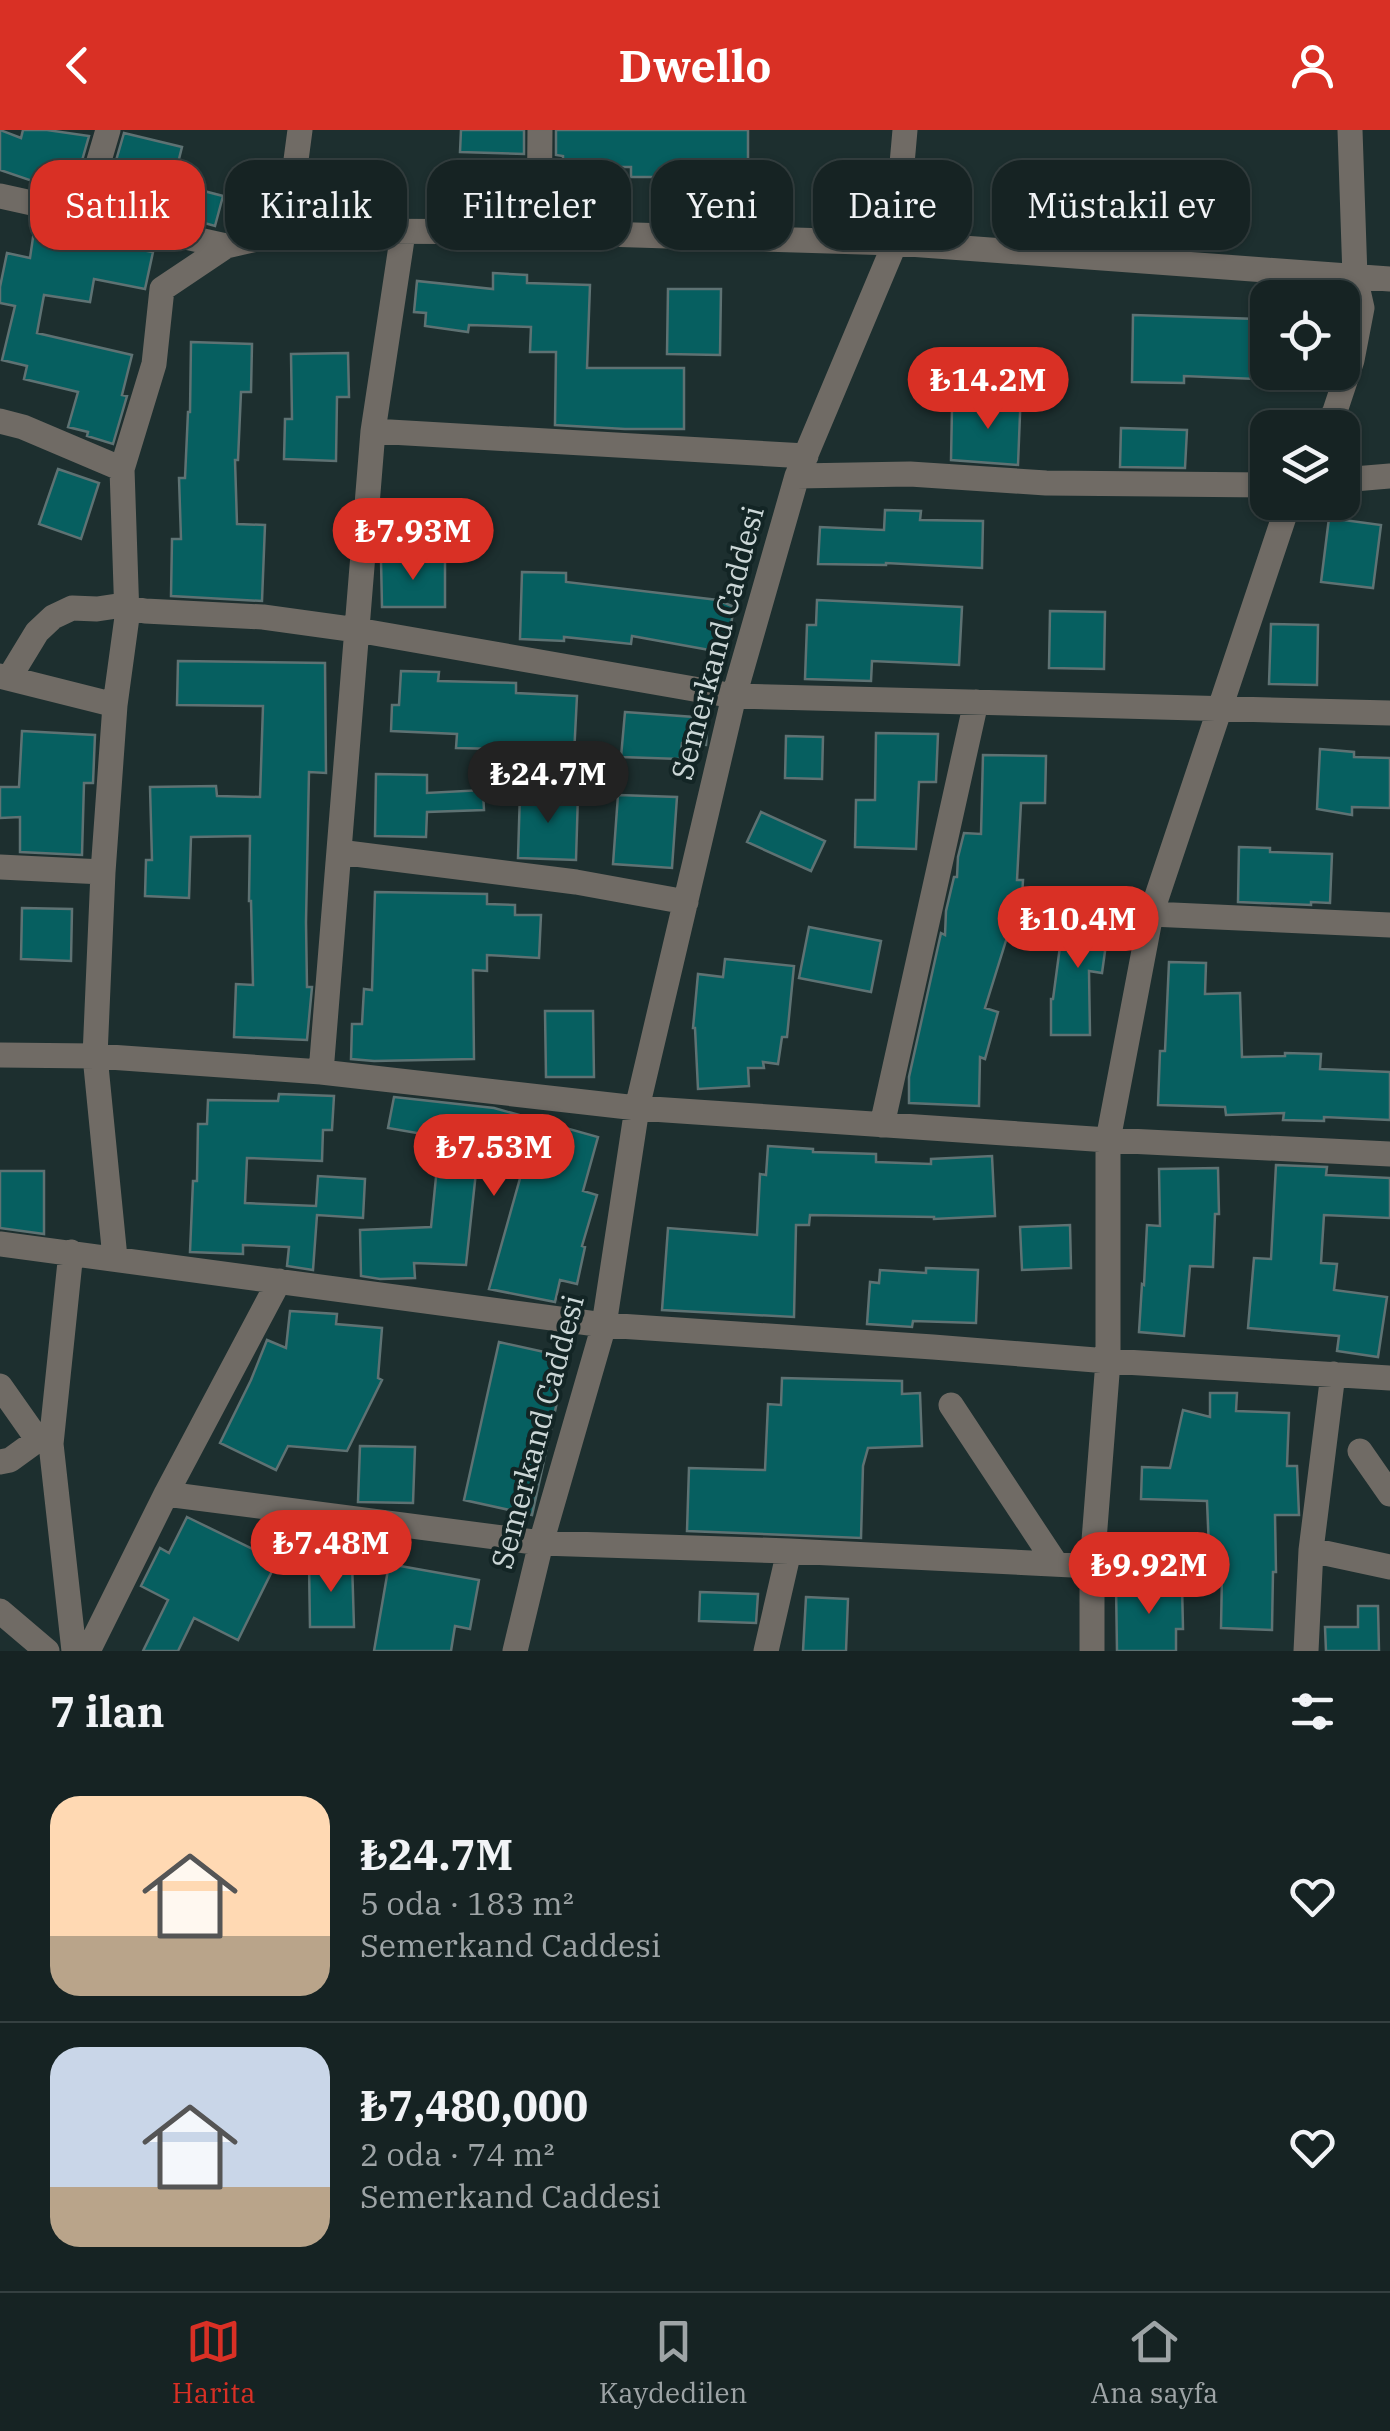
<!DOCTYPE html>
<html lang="tr">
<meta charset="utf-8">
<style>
body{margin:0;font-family:"IBM Plex Serif",serif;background:#232f30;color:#f1f3f6;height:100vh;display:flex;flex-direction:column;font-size:38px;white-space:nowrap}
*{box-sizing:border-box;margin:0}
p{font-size:32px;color:#9ea4a6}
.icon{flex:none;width:55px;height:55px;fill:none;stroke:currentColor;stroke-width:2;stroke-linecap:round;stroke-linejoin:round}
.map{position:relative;height:1521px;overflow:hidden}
.details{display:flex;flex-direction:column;background:#162323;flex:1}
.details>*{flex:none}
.guide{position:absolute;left:30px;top:30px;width:1330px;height:90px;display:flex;gap:20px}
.fabs{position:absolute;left:1250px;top:150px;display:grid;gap:20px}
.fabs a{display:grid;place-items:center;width:110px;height:110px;border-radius:20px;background:#162323;box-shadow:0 2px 8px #0004,0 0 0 2px #354041;font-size:50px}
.price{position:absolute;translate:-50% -85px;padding:0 22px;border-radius:35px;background:#d93025;color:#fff;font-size:32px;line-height:65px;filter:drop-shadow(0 2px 5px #0008)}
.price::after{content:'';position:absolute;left:50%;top:60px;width:30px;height:22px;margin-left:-15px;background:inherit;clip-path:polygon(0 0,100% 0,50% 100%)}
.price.active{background:#222;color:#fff}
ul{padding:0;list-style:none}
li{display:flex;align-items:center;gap:30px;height:250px;padding:0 50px}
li+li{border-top:2px solid #354041}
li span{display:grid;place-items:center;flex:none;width:280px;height:200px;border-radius:30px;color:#555}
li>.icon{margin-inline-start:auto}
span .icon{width:120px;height:120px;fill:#fffc;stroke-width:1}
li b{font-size:42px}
h2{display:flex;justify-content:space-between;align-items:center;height:120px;padding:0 50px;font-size:42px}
.pill{padding:0 35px;border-radius:30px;background:#162323;box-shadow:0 2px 8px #0004,0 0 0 2px #354041;font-size:35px;line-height:90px}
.pill.active{background:#d93025;color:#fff}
header{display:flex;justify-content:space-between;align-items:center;height:130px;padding:0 50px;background:#d93025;color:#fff;font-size:45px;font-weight:800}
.menu{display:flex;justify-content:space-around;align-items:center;height:140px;border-top:2px solid #354041;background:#162323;font-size:28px;color:#9ea4a6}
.menu a{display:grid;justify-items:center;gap:5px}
.menu .active{color:#d93025}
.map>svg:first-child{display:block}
.building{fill:#065f60;stroke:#5e7273;stroke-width:2.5}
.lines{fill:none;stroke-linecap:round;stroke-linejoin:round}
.minor{stroke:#706b65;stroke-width:25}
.labels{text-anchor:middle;stroke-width:8;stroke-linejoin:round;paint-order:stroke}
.street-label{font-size:30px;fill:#ccd7d7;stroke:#132525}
</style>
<header><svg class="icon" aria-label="back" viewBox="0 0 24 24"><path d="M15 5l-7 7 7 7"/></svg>Dwello<svg class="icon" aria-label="person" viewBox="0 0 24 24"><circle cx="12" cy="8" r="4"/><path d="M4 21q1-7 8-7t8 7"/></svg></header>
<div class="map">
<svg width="1390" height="1521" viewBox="0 0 1390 1521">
<rect width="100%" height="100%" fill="#1d2f2f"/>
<!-- building -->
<path class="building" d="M0,0L21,8L23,0H47L89,6L77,48L47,44L44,55L0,40Z
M461,0H524V24L460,22Z
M556,0H748V47H631V37H563V26L556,25Z
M124,3L182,17L173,53L223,66L215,96L172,84L173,81L131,72L129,78L104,72Z
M35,94L122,110L120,116L153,122L145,159L94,149L90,172L44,165L37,203L132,225L122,265L127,266L113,314L87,306L88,302L68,297L78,262L24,249L27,236L2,230L15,176L0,173V157L7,123L30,128Z
M493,143L527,145V153L590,155L587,238H684V299H625L555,295L556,222H530L531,197L469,195L468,202L425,196L426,183L414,182L417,151L493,159Z
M668,159H721L720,225L667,224Z
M1133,185L1258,189L1256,249L1184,246V253L1132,252Z
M191,212L252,214L251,262H241L238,330H235L237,394L265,395L262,471L171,466L172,409H181L179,348H185L188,282H190Z
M348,223L349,267H337L336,331L284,329L285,289H292L291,224Z
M1021,259L1018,335L951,330L952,278L998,279L997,260Z
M1121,298L1187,300L1185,338L1120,337Z
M58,339L99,353L81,409L39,394Z
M885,380L921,381L920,390L983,391L982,438L886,433V435L818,434L820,397L884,400Z
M1329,388L1381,395L1373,458L1321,452Z
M381,430H445V477H382Z
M522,442L566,443V452L718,470L734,477L726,523L632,506L631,514L564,507V511L520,509Z
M817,470L962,477L959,535L872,531L871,551L805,549L807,495H816Z
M1050,481L1105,482L1104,539L1049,538Z
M1271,494L1318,495L1317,555L1269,554Z
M178,531L325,533L326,643L309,642L306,792L307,857H312L307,910L234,907L236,854L253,855L251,771H249L250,706L191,707L189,768L145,766L146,730H152L150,657L216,656L217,666L260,667L263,576L177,575Z
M401,541L439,542L438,551L516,553V563L577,566L574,625L540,624L541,620L456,618L457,604L391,601L392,575H399Z
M625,582L708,588L706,615L682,613L680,629L621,627Z
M22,601L95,605L93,653H84L82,725L20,722V687L0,688V657H19Z
M876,603L938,604L936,652H919L916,719L855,717L856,670H875Z
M786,606L823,607L822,649L785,648Z
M1320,619L1354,622V627L1390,628V678L1352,677V685L1317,679Z
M983,625L1046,626L1045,673H1021L1017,750H1023L1020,802L1009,801L985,878L998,882L985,929L980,927L979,976L909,973V947L941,803L945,805L946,781L954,747H957L958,727L964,703L981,704Z
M376,644L427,645V663L483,660L484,680L427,682L426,707L375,706Z
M520,662L578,664L576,730L518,728Z
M618,665L677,667L672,738L613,734Z
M761,682L825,711L811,741L747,712Z
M1239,717L1270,718V722L1332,724L1330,773L1311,772V775L1238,772Z
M375,762L487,764V774L515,775V785H541L539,828L487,825V841L473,840L474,929L374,931L351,929L352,894H362L364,859L372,860Z
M22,778L72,779L71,831L21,829Z
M1065,779L1110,785L1102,843L1089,841L1090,905H1051V869H1053Z
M809,797L881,811L871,862L799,848Z
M725,829L794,836L787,907H782L778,934L763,932L764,938H748L749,956L698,959L695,898H693L698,844L723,847Z
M1169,832L1206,833L1205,864L1240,863L1242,927L1285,926V923L1321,924L1320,939L1390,942V990L1324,987V991L1283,990L1284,983L1226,985L1225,977L1158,975L1160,921H1165Z
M545,881H593L594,947H546Z
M279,964L334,966L332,1000H323L322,1031L247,1028L245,1073L316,1076L318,1046L365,1049L363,1088L317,1085L313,1140L287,1136L289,1117L243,1115V1124L190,1122L193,1051H197L198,994H207L208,970L278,971Z
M394,967L494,978L598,1007L583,1061L597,1065L582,1116L585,1117L577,1154L560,1150L555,1172L489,1159L526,1027L479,1014L466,1135L414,1133L415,1148L380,1149L361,1146L360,1100L431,1097L440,1007L388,998Z
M768,1016L813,1019V1022L876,1024V1032L931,1034V1029L992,1026L995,1086L934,1089V1087L810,1085L809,1095H796L794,1187L662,1180L668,1098L757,1105L760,1044L766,1045Z
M1276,1035L1327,1037L1326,1045L1390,1048V1088L1324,1085L1321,1133L1337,1134L1334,1160L1387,1167L1378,1227L1337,1221L1339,1206L1248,1198L1254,1128L1271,1129Z
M1218,1038L1219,1084H1215L1213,1137L1190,1136L1184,1206L1139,1202L1142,1154L1144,1155L1147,1095L1160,1096L1159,1039Z
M0,1041H44V1104L0,1098Z
M1070,1095L1071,1138L1022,1140L1020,1097Z
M926,1138L978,1140L976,1193L913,1191L912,1197L867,1194L870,1152L879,1153L880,1140L926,1143Z
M290,1181L337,1184L336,1194L382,1198L378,1248L382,1250L347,1321L288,1316L276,1340L220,1313L251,1250L267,1210L286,1218Z
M499,1212L567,1227L532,1385L464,1370Z
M782,1248L902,1251V1264L920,1263L922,1316L868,1318L863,1336L861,1408L687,1401L689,1338L765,1340L768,1274L781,1275Z
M1210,1263H1237L1236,1281L1289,1283L1287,1336H1297L1299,1385H1275L1276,1442H1273L1272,1500L1221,1498L1222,1444H1210L1207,1371L1141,1369L1142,1337L1170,1338L1183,1280L1210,1287Z
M360,1316L415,1317L413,1373L358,1372Z
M187,1387L277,1431L238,1510L194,1488L178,1521H143L168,1470L141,1456L160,1418L169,1423Z
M352,1431L354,1497H310L309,1433Z
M389,1434L479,1450L470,1499L455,1496L451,1521H374Z
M1182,1454L1183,1499H1176V1521H1117L1116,1455Z
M700,1462L758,1464L756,1493L699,1491Z
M806,1467L848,1469L846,1521H803Z
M1358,1476H1378L1379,1521H1326L1325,1497H1358Z"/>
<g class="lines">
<!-- minor -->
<path class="minor" d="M0,66L226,116
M83,85L108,0
M539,102L540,0
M286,105L300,0
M0,291L23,297L122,339
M1326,298L1335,281L1352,230L1362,178L1355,147L1350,0
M373,301L806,326
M797,346L910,344L1046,353L1268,355
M1342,350L1390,346
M0,546L115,575
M9,548L37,502L53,487L72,478L97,479L117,476L145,481L263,487L357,500L734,566L1390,583
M339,722L576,752L686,772
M0,737L103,742
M1151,784L1390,795
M0,925L95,926L321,942L637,978L1108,1010L1390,1024
M321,942L373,301L403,103
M882,995L976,572
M0,1114L604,1195L933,1217L1108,1231L1390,1248
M71,1122L51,1314L74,1521
M115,1128L95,926L103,742L115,575L127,487L122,339L154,234L162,159L226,116L261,108L320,101L539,102L895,113L1390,149
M0,1256L38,1310
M951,1275L1056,1434
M1360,1321L1390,1364
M0,1332L10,1330L50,1301
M166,1364L541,1413L789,1421L1092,1436
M1311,1420L1390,1437
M0,1481L47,1521
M88,1521L166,1364L279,1151
M515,1521L541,1413L604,1195L637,978L734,566L797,346L895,113L905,0
M766,1521L789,1421
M1092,1521V1436L1108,1231V1010L1151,784L1289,372
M1306,1521L1311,1420L1333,1244"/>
</g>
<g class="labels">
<!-- street labels -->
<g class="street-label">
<text transform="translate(718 513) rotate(-75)" y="10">Semerkand Caddesi</text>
<text transform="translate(538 1302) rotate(-75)" y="10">Semerkand Caddesi</text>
</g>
</g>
</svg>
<div class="fabs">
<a><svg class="icon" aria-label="locate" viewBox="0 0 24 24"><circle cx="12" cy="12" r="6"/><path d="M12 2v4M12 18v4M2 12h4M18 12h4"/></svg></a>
<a><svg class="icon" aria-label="layers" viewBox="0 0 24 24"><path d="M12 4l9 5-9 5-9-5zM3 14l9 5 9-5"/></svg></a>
</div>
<b class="price" style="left:988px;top:302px">₺14.2M</b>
<b class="price" style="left:413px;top:453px">₺7.93M</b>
<b class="price active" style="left:548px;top:696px">₺24.7M</b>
<b class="price" style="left:1078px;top:841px">₺10.4M</b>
<b class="price" style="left:494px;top:1069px">₺7.53M</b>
<b class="price" style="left:331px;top:1465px">₺7.48M</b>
<b class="price" style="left:1149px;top:1487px">₺9.92M</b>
<div class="guide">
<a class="pill active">Satılık</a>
<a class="pill">Kiralık</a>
<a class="pill">Filtreler</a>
<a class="pill">Yeni</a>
<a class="pill">Daire</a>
<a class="pill">Müstakil ev</a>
</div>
</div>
<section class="details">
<h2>7 ilan<svg class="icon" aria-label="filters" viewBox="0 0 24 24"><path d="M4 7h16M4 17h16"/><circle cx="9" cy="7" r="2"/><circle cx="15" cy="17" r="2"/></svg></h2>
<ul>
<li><span style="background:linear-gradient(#ffd9b3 70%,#b9a48a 0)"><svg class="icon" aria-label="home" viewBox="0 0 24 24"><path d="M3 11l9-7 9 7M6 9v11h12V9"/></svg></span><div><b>₺24.7M</b><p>5 oda · 183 m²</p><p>Semerkand Caddesi</p></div><svg class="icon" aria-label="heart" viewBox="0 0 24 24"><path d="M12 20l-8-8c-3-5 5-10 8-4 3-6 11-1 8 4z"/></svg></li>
<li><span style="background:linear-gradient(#c9d6e8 70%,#b9a48a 0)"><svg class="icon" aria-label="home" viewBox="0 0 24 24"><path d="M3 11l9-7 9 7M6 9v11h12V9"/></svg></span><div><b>₺7,480,000</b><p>2 oda · 74 m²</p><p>Semerkand Caddesi</p></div><svg class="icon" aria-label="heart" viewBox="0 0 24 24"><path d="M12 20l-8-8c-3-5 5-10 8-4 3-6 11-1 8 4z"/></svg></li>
</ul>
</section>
<nav class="menu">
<a class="active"><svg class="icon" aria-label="map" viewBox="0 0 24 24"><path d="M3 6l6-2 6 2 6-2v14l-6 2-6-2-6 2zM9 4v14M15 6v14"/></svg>Harita</a>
<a><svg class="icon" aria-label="saved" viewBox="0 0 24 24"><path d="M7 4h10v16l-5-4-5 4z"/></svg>Kaydedilen</a>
<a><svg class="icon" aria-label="home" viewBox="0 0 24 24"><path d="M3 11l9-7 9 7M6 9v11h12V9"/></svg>Ana sayfa</a>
</nav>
